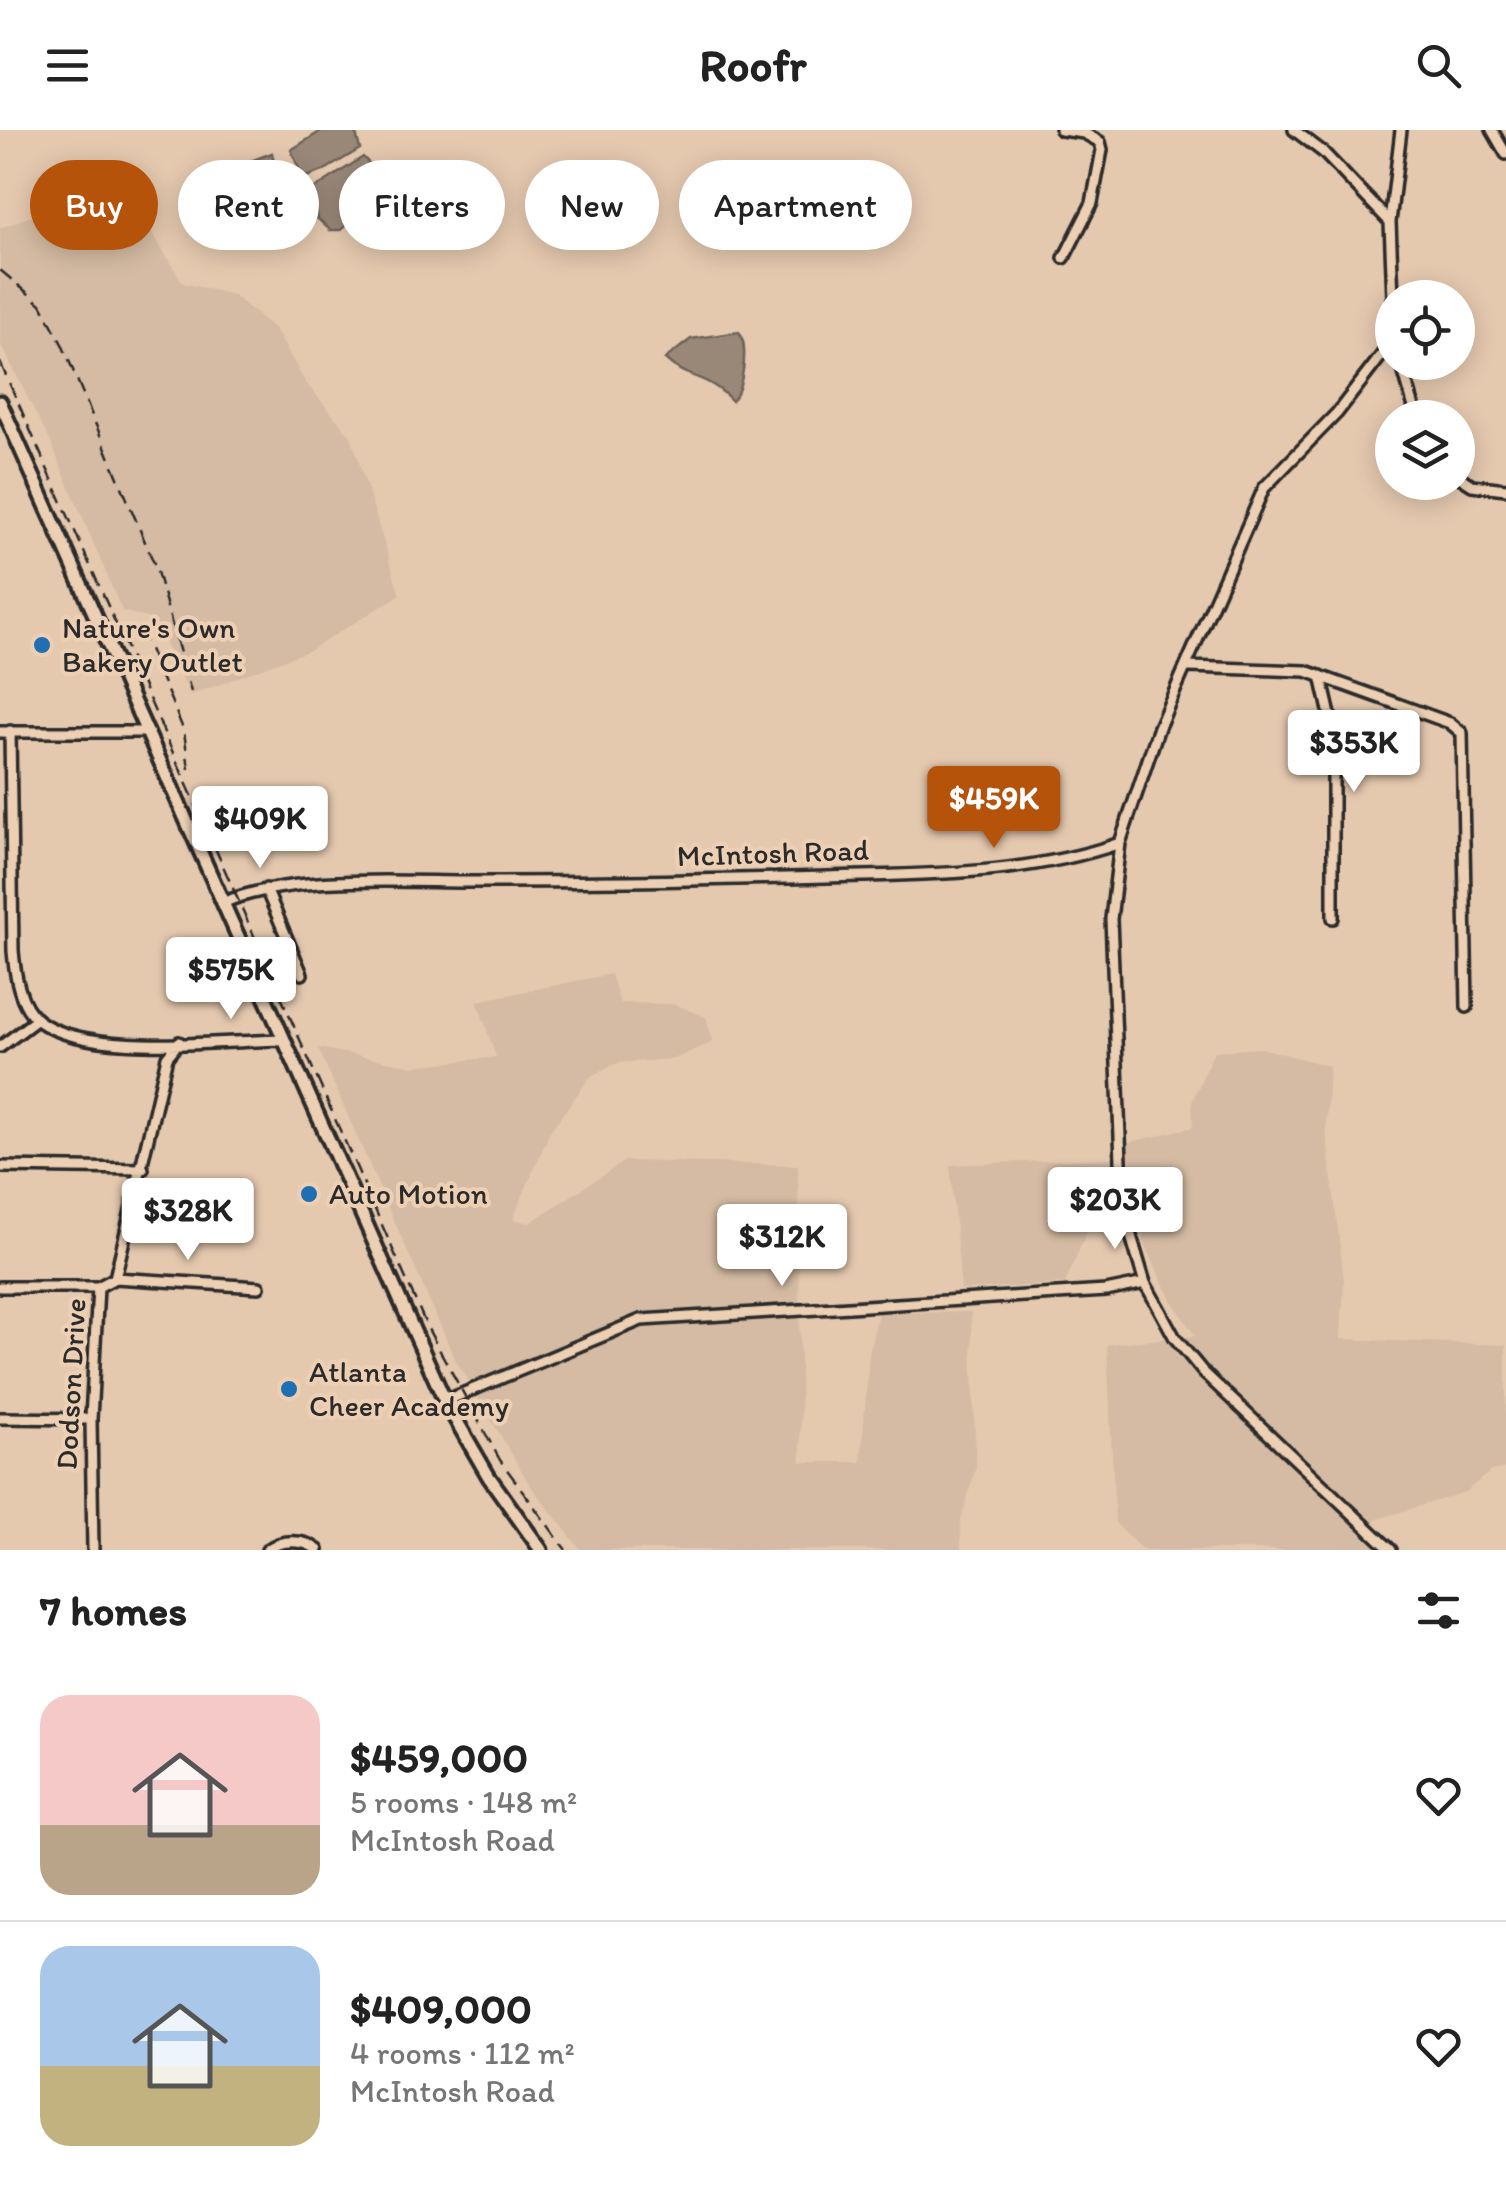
<!DOCTYPE html>
<meta charset="utf-8">
<style>
body{margin:0;font-family:Itim,sans-serif;background:#f6f6f6;color:#222;height:100vh;display:flex;flex-direction:column;font-size:38px;white-space:nowrap}
*{box-sizing:border-box;margin:0}
p{font-size:32px;color:#767676}
.icon{flex:none;width:55px;height:55px;fill:none;stroke:currentColor;stroke-width:2;stroke-linecap:round;stroke-linejoin:round}
.map{position:relative;height:1420px;overflow:hidden}
.sheet{display:flex;flex-direction:column;background:#fff;flex:1}
.sheet>*{flex:none}
.banner{position:absolute;left:30px;top:30px;width:1000px;height:90px;display:flex;gap:20px}
.controls{position:absolute;left:1375px;top:150px;display:grid;gap:20px}
.controls a{display:grid;place-items:center;width:100px;height:100px;border-radius:50%;background:#fff;box-shadow:0 5px 25px #0003;font-size:50px}
.price{position:absolute;translate:-50% -85px;padding:0 22px;border-radius:10px;background:#fff;color:#222;font-size:32px;line-height:65px;filter:drop-shadow(0 2px 5px #0008)}
.price::after{content:'';position:absolute;left:50%;top:60px;width:30px;height:22px;margin-left:-15px;background:inherit;clip-path:polygon(0 0,100% 0,50% 100%)}
.price.current{background:#b45309;color:#fff}
ul{padding:0;list-style:none}
li{display:flex;align-items:center;gap:30px;height:250px;padding:0 40px}
li+li{border-top:2px solid #e0e0e0}
li span{display:grid;place-items:center;flex:none;width:280px;height:200px;border-radius:30px;color:#555}
li>.icon{margin-inline-start:auto}
span .icon{width:120px;height:120px;fill:#fffc;stroke-width:1}
li b{font-size:42px}
h2{display:flex;justify-content:space-between;align-items:center;height:120px;padding:0 40px;font-size:42px}
.chip{padding:0 35px;border-radius:45px;background:#fff;box-shadow:0 5px 25px #0003;font-size:35px;line-height:90px}
.chip.current{background:#b45309;color:#fff}
header{display:flex;justify-content:space-between;align-items:center;height:130px;padding:0 40px;background:#fff;font-size:45px;font-weight:800}
.map>svg:first-child{display:block}
.built{fill:#d5bba3}
.water{fill:#998878;stroke:#6d6359;stroke-width:2.5}
.lines{fill:none;stroke-linecap:round;stroke-linejoin:round}
.minor-casing{stroke:#2b2b2b;stroke-width:16}
.major-casing{stroke:#2b2b2b;stroke-width:19}
.minor{stroke:#edd0b4;stroke-width:9}
.major{stroke:#edd0b4;stroke-width:11}
.rail{stroke:#2b2b2b;stroke-width:2.5;stroke-dasharray:15 8;stroke-linecap:butt}
.poi-dot{fill:#1f6fb2;stroke:#edd0b4;stroke-width:4}
.labels{text-anchor:middle;stroke-width:8;stroke-linejoin:round;paint-order:stroke}
.poi-label{font-size:30px;fill:#2b2b2b;stroke:#edd0b4;text-anchor:start}
.street-label{font-size:30px;fill:#2b2b2b;stroke:#edd0b4}
</style>
<header><svg class="icon" aria-label="menu" viewBox="0 0 24 24"><path d="M4 6h16M4 12h16M4 18h16"/></svg>Roofr<svg class="icon" aria-label="search" viewBox="0 0 24 24"><circle cx="10" cy="10" r="6"/><path d="M15 15l6 6"/></svg></header>
<div class="map">
<svg width="1506" height="1420" viewBox="0 0 1506 1420">
<rect width="100%" height="100%" fill="#e5c9af"/>
<filter id="ink" filterUnits="userSpaceOnUse"><feTurbulence type="fractalNoise" baseFrequency=".01" numOctaves="2"/><feDisplacementMap in="SourceGraphic" scale="20" xChannelSelector="R" yChannelSelector="G"/><feConvolveMatrix kernelMatrix="1 2 1 2 8 2 1 2 1" color-interpolation-filters="sRGB"/></filter>
<g filter="url(#ink)">
<!-- built -->
<path class="built" d="M127,50L151,101L183,153L233,165L275,199L305,252L351,306L400,465L310,520L191,565L153,490L122,481L51,313L0,213V98Z
M611,844L620,873L674,874L706,887L713,912L674,929L618,933L591,946L550,1001L513,1089L529,1093L625,1031L798,1035L801,1332H861L869,1223L878,1183L971,1182L976,1337L961,1390V1420H581L530,1355L454,1227L318,918L413,936L496,927L477,871Z
M1261,918L1329,936L1326,1001L1344,1150L1341,1209L1506,1215V1338L1491,1341L1465,1362L1375,1390L1383,1420H1142L1115,1393L1107,1214L1195,1206L1170,1168L1144,1113L1127,1013L1193,997L1192,972L1214,921Z
M1113,1028L1115,1088L1089,1096L1065,1154L961,1160L950,1035Z"/>
<!-- water -->
<path class="water" d="M323,0H355L360,19L323,41L303,48L291,20Z
M272,23L283,72L258,81L250,31Z
M363,27L385,50L388,71L369,75L341,100H330L317,88L311,61Z
M739,202C749,214 743,261 732,271C705,242 688,251 665,229L691,209Z"/>
<g class="lines">
<defs>
<path id="minor" d="M1061,0L1084,3L1100,12L1102,20L1092,73L1064,128
M1294,0L1323,22L1390,92L1393,168
M1492,0L1506,24
M1390,92L1401,0
M1392,191V215
M1401,232L1417,288
M1458,346L1472,355L1506,359
M1189,537L1306,541L1450,593L1462,603L1467,877
M1321,546L1333,598V788
M10,601L13,821C15,844 19,876 39,891C88,927 221,911 283,910
M0,602H148
M1120,713L1111,789L1123,1079L1145,1153L1175,1208L1203,1242L1391,1420
M266,759L302,844
M222,773C295,743 400,752 478,752C595,752 711,750 827,747C927,744 1025,746 1120,713L1159,597L1264,358L1337,283L1391,213
M0,917L36,890
M0,1037L143,1039
M115,1148L259,1157
M0,1157H98
M445,1271L641,1190L1106,1161L1145,1153
M0,1288L91,1289
M93,1420L91,1289L98,1157L115,1148L167,927L179,912
M267,1420C281,1409 304,1409 318,1420"/>
<path id="major" d="M0,272L445,1271L489,1347L541,1420"/>
</defs>
<!-- minor casing -->
<use href="#minor" class="minor-casing"/>
<!-- major casing -->
<use href="#major" class="major-casing"/>
<!-- minor -->
<use href="#minor" class="minor"/>
<!-- major -->
<use href="#major" class="major"/>
<!-- rail -->
<path class="rail" d="M0,140L41,174L62,214L156,438L191,562
M0,232L428,1199L500,1330L566,1420
M140,498L184,601L189,639"/>
</g>
</g>
<!-- markers -->
<g class="poi-dot">
<circle cx="42" cy="515" r="10"/>
<circle cx="309" cy="1064" r="10"/>
<circle cx="289" cy="1259" r="10"/>
</g>
<g class="labels">
<!-- poi labels -->
<g class="poi-label">
<text x="62" y="508">Nature's Own<tspan x="62" dy="34">Bakery Outlet</tspan></text>
<text x="329" y="1074">Auto Motion</text>
<text x="309" y="1252">Atlanta<tspan x="309" dy="34">Cheer Academy</tspan></text>
</g>
<!-- street labels -->
<g class="street-label">
<text transform="translate(773 723) rotate(-2)" y="10">McIntosh Road</text>
<text transform="translate(71 1254) rotate(-87)" y="10">Dodson Drive</text>
</g>
</g>
</svg>
<div class="controls">
<a><svg class="icon" aria-label="locate" viewBox="0 0 24 24"><circle cx="12" cy="12" r="6"/><path d="M12 2v4M12 18v4M2 12h4M18 12h4"/></svg></a>
<a><svg class="icon" aria-label="layers" viewBox="0 0 24 24"><path d="M12 4l9 5-9 5-9-5zM3 14l9 5 9-5"/></svg></a>
</div>
<b class="price" style="left:1354px;top:665px">$353K</b>
<b class="price current" style="left:994px;top:721px">$459K</b>
<b class="price" style="left:260px;top:741px">$409K</b>
<b class="price" style="left:231px;top:892px">$575K</b>
<b class="price" style="left:1115px;top:1122px">$203K</b>
<b class="price" style="left:188px;top:1133px">$328K</b>
<b class="price" style="left:782px;top:1159px">$312K</b>
<div class="banner">
<a class="chip current">Buy</a>
<a class="chip">Rent</a>
<a class="chip">Filters</a>
<a class="chip">New</a>
<a class="chip">Apartment</a>
</div>
</div>
<section class="sheet">
<h2>7 homes<svg class="icon" aria-label="filters" viewBox="0 0 24 24"><path d="M4 7h16M4 17h16"/><circle cx="9" cy="7" r="2"/><circle cx="15" cy="17" r="2"/></svg></h2>
<ul>
<li><span style="background:linear-gradient(#f6c9c9 65%,#b9a48a 0)"><svg class="icon" aria-label="home" viewBox="0 0 24 24"><path d="M3 11l9-7 9 7M6 9v11h12V9"/></svg></span><div><b>$459,000</b><p>5 rooms · 148 m²</p><p>McIntosh Road</p></div><svg class="icon" aria-label="heart" viewBox="0 0 24 24"><path d="M12 20l-8-8c-3-5 5-10 8-4 3-6 11-1 8 4z"/></svg></li>
<li><span style="background:linear-gradient(#a9c7e8 60%,#c2b280 0)"><svg class="icon" aria-label="home" viewBox="0 0 24 24"><path d="M3 11l9-7 9 7M6 9v11h12V9"/></svg></span><div><b>$409,000</b><p>4 rooms · 112 m²</p><p>McIntosh Road</p></div><svg class="icon" aria-label="heart" viewBox="0 0 24 24"><path d="M12 20l-8-8c-3-5 5-10 8-4 3-6 11-1 8 4z"/></svg></li>
</ul>
</section>
